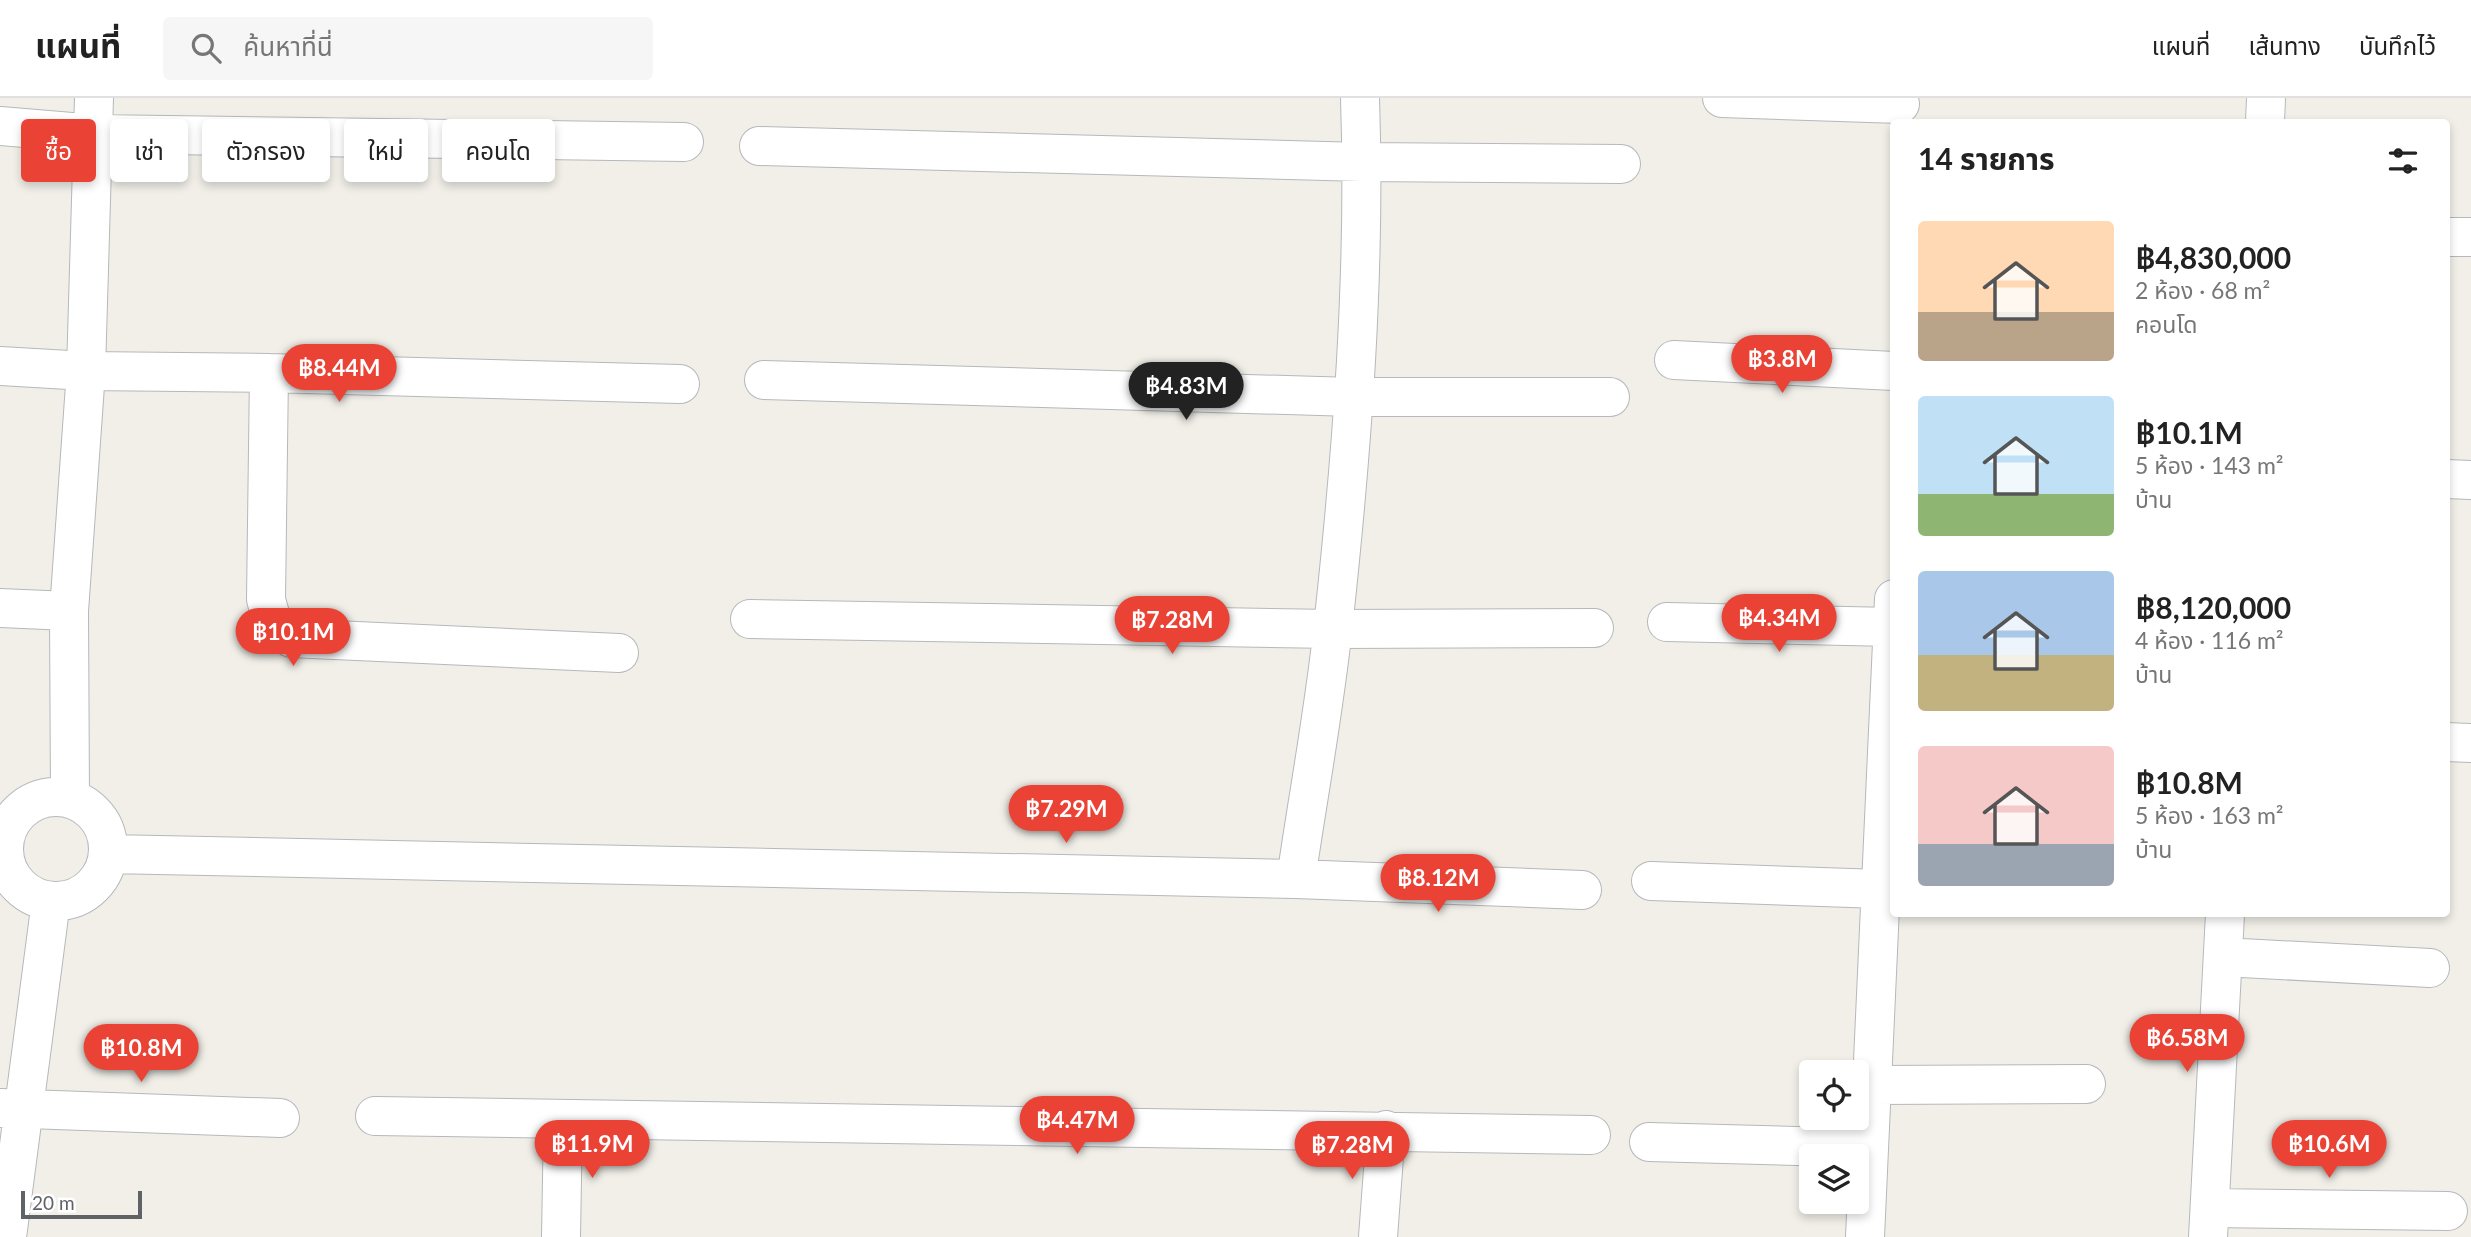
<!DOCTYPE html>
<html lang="th">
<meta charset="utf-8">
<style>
body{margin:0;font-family:Lato,"Noto Sans Thai",sans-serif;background:#f6f6f6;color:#222;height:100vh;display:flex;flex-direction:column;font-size:26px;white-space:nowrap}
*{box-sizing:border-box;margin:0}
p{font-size:23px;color:#767676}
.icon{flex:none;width:38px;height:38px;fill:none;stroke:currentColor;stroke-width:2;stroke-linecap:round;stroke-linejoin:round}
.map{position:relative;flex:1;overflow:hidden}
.side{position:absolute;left:1890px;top:21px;width:560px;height:798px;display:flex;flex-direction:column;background:#fff;border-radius:7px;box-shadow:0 4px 10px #0003}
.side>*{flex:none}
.banner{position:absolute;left:21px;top:21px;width:665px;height:63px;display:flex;gap:14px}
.controls{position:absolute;left:1799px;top:962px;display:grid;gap:14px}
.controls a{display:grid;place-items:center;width:70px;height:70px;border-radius:7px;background:#fff;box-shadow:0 4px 10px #0003;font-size:35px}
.scale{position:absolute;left:21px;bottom:18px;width:121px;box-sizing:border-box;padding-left:7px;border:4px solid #5f6368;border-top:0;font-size:19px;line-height:24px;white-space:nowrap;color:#5f6368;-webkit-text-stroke:5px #fff;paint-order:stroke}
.price{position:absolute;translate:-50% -60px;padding:0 16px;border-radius:24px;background:#ea4335;color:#fff;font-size:23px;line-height:46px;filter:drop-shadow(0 2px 4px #0008)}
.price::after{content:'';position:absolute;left:50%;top:42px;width:21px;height:16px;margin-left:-10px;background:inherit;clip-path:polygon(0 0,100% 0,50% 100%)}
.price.on{background:#222;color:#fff}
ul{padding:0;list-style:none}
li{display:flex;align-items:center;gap:21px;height:175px;padding:0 28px}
li span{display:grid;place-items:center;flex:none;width:196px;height:140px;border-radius:7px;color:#555}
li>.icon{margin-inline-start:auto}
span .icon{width:84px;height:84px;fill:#fffc;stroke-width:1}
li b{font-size:30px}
h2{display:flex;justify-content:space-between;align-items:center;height:84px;padding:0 28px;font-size:30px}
.tag{padding:0 24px;border-radius:7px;background:#fff;box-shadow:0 4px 10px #0003;font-size:24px;line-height:63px}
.tag.on{background:#ea4335;color:#fff}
header{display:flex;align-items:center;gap:42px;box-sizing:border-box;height:98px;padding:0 35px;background:#fff;border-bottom:2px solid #e0e0e0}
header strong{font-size:33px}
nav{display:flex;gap:38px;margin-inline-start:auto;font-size:24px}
.search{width:490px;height:63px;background:#f6f6f6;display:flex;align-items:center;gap:18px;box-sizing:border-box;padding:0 24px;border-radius:7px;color:#767676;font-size:26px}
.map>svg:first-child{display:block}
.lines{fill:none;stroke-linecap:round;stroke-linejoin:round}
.minor-casing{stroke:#b5b8bc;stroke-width:40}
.minor{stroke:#fff;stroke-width:38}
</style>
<header>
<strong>แผนที่</strong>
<div class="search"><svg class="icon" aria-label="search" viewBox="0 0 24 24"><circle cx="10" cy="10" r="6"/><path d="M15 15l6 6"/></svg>ค้นหาที่นี่</div>
<nav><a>แผนที่</a><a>เส้นทาง</a><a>บันทึกไว้</a></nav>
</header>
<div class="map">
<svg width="2471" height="1139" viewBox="0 0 2471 1139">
<rect width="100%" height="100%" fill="#f1efe8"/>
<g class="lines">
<defs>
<path id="minor" d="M1722,0L1900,6
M2265,24L2266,0
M0,28L95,36L684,44
M759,48L1362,64L1621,66
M2446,139H2471
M1674,262L1894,273
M0,268L86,273L269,275L680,286
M269,275L266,501C270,519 274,531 291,540L619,555
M764,282L1353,299H1610
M2446,381L2471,382
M0,510L69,513
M750,521L1333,531L1594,530
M1667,524L1892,529
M2446,644L2471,645
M4 751a52 52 0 1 1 104 0a52 52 0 1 1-104 0Z
M70,700L69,513L86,273L94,0
M108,756L1296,781C1308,698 1324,614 1333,529C1352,355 1366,175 1360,0
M1296,781L1582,792
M1651,783L1880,791
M2223,859L2430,870
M1873,987L2086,986
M0,1010L280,1020
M375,1018C780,1028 1186,1027 1591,1037
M1649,1044L1869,1050
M2210,1110L2448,1113
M7,1139L51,803
M561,1139L563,1023
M1378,1139L1386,1032
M1865,1139L1894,501
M2208,1139L2225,816"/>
</defs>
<!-- minor casing -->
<use href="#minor" class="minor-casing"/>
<!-- minor -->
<use href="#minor" class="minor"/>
</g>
</svg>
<div class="controls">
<a><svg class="icon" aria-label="locate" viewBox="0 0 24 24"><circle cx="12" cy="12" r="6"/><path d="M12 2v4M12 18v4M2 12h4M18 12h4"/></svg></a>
<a><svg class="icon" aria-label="layers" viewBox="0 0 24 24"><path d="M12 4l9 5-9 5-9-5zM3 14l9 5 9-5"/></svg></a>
</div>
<div class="scale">20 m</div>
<b class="price" style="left:1782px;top:297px">฿3.8M</b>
<b class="price" style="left:339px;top:306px">฿8.44M</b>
<b class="price on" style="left:1186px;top:324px">฿4.83M</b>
<b class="price" style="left:1779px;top:556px">฿4.34M</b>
<b class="price" style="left:1172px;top:558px">฿7.28M</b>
<b class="price" style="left:293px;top:570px">฿10.1M</b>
<b class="price" style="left:1066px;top:747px">฿7.29M</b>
<b class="price" style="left:1438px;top:816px">฿8.12M</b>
<b class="price" style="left:2187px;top:976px">฿6.58M</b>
<b class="price" style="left:141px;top:986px">฿10.8M</b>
<b class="price" style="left:1077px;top:1058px">฿4.47M</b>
<b class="price" style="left:592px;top:1082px">฿11.9M</b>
<b class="price" style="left:2329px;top:1082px">฿10.6M</b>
<b class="price" style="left:1352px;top:1083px">฿7.28M</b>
<div class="banner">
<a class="tag on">ซื้อ</a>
<a class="tag">เช่า</a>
<a class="tag">ตัวกรอง</a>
<a class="tag">ใหม่</a>
<a class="tag">คอนโด</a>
</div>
<section class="side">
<h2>14 รายการ<svg class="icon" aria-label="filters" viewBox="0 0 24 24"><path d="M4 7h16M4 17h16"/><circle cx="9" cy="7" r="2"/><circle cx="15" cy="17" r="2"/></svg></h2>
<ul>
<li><span style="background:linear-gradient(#ffd9b3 65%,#b9a48a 0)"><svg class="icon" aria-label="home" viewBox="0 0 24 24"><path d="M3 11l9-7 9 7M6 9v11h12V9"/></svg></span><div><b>฿4,830,000</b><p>2 ห้อง · 68 m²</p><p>คอนโด</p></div></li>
<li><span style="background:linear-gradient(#bfe0f5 70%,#8fb573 0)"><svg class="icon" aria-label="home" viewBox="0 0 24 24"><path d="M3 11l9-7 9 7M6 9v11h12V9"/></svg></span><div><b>฿10.1M</b><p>5 ห้อง · 143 m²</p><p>บ้าน</p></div></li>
<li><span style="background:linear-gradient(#a9c7e8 60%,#c2b280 0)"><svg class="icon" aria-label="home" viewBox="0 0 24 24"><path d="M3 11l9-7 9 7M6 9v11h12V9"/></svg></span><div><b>฿8,120,000</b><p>4 ห้อง · 116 m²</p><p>บ้าน</p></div></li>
<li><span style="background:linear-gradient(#f6c9c9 70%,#9aa5b1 0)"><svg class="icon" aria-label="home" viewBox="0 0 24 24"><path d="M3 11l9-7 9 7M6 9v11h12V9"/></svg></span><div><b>฿10.8M</b><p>5 ห้อง · 163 m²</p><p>บ้าน</p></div></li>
</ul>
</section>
</div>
